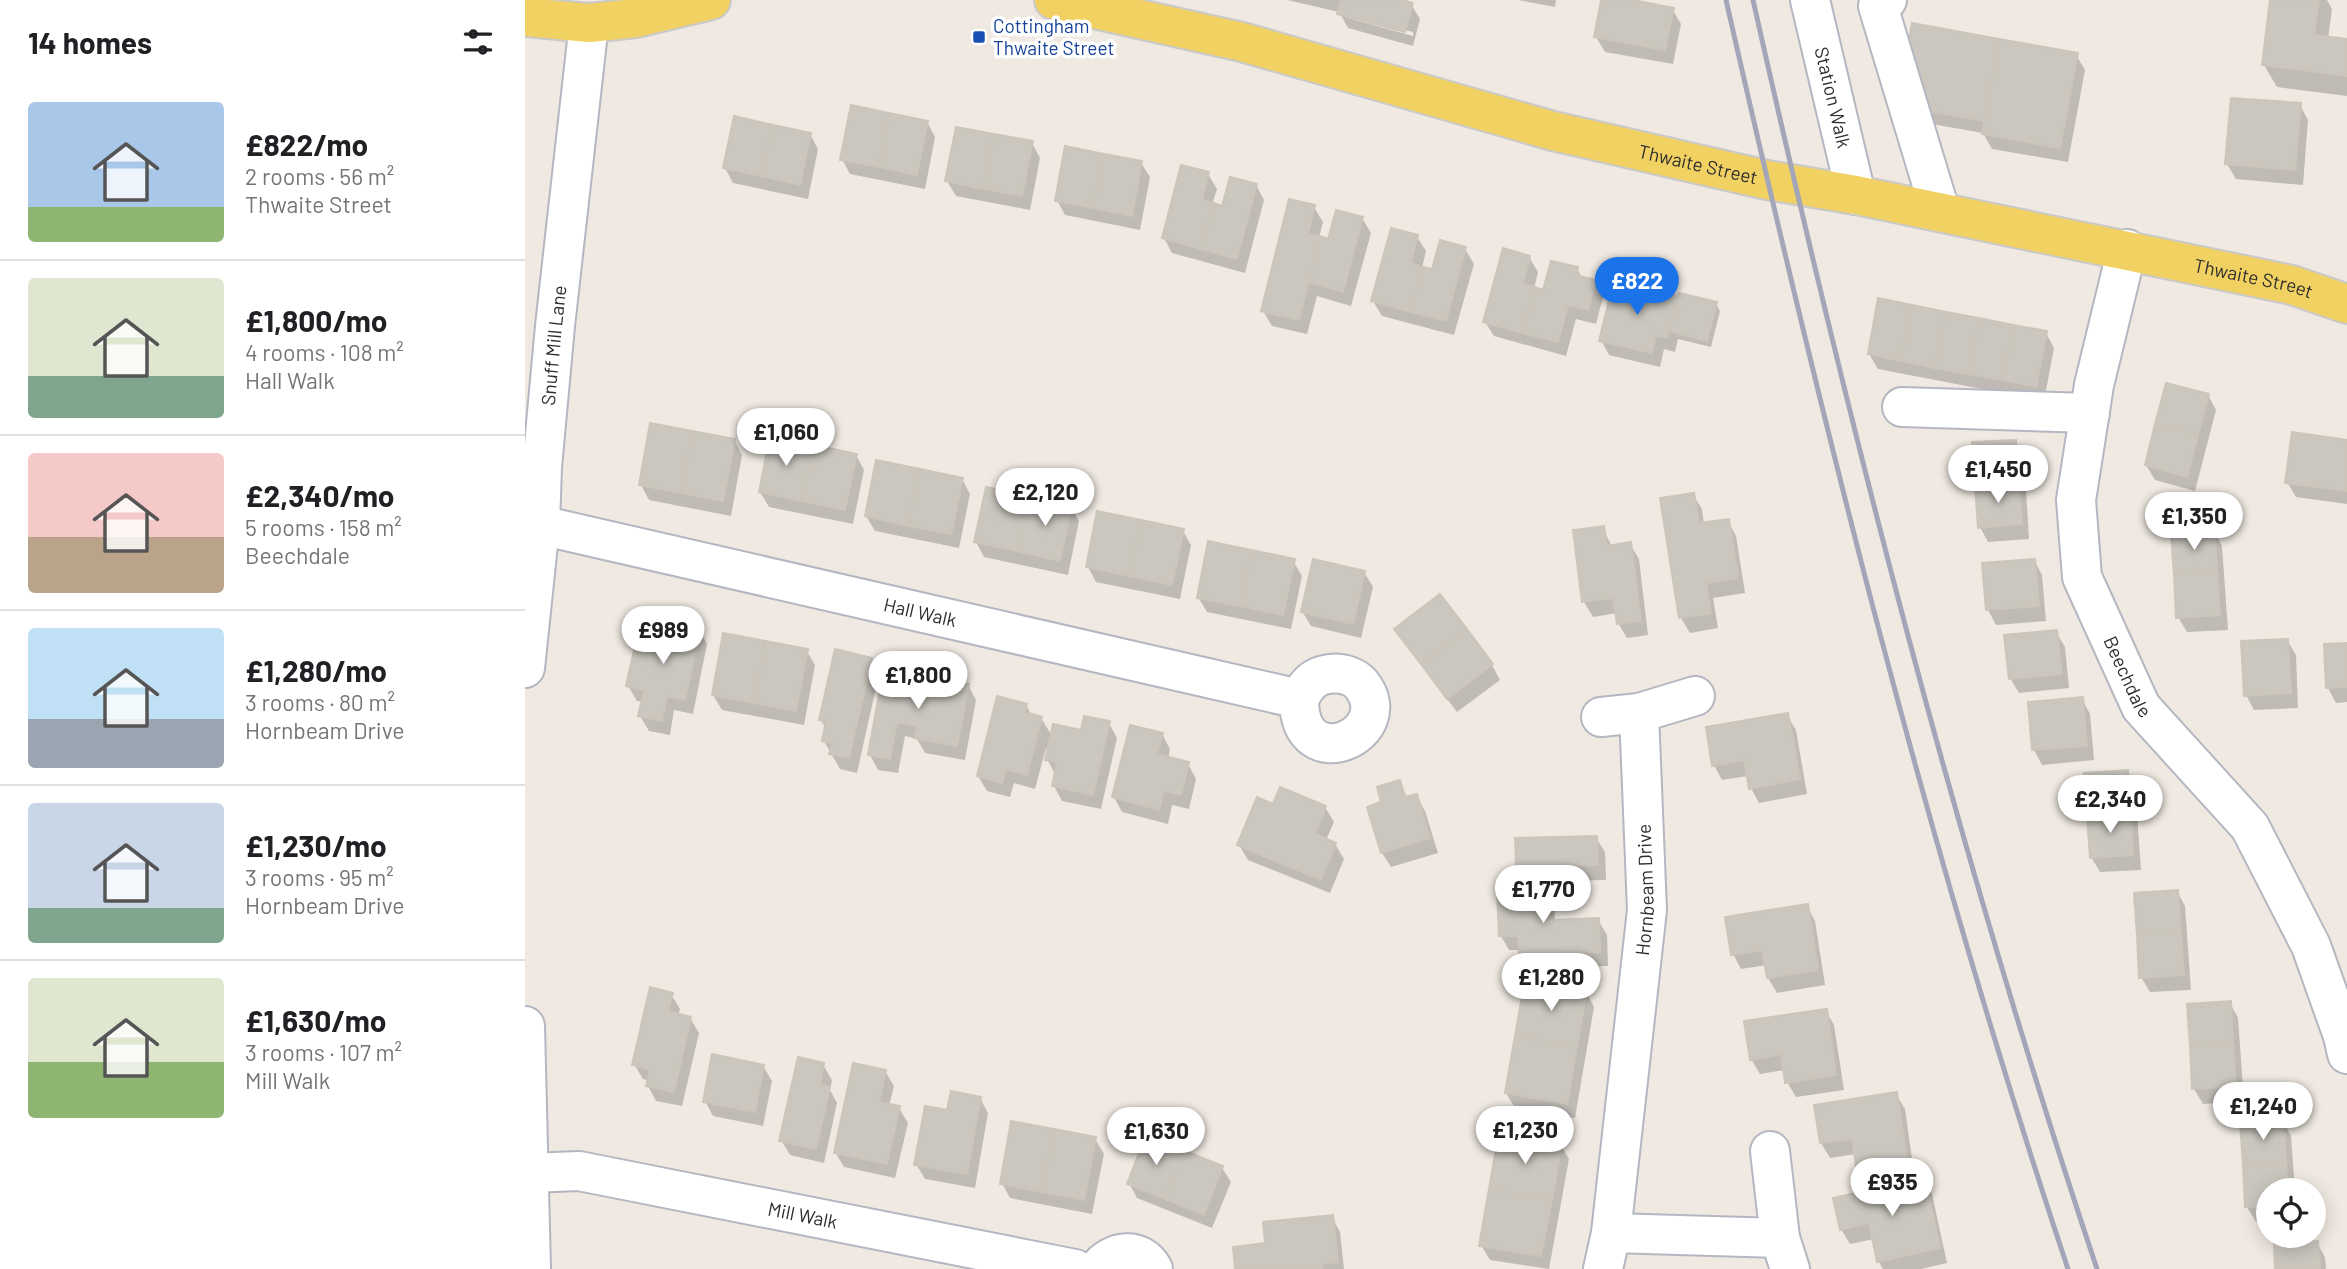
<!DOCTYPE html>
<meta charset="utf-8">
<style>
body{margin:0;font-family:Barlow,sans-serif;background:#f2f2f2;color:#202124;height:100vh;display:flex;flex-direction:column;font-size:26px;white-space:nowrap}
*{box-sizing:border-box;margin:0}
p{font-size:23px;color:#757577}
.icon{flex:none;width:38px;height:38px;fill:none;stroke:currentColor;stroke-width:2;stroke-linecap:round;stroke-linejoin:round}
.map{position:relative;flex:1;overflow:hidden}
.details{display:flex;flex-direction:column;background:#fff;width:525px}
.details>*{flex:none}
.buttons{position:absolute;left:1731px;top:1178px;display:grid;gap:14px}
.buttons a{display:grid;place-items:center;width:70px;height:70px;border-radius:50%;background:#fff;box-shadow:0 4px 18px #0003;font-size:35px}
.price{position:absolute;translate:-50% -60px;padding:0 16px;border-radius:24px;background:#fff;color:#222;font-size:23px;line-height:46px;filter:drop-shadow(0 2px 4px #0008)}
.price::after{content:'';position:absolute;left:50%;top:42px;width:21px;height:16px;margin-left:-10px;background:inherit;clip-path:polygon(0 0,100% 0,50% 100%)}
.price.on{background:#1a73e8;color:#fff}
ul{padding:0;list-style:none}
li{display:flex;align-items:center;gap:21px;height:175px;padding:0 28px}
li+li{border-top:2px solid #e0e0e0}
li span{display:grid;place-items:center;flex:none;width:196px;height:140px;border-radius:7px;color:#555}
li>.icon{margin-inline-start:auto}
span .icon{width:84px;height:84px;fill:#fffc;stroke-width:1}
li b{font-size:30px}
h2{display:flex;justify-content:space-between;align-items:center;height:84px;padding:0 28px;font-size:30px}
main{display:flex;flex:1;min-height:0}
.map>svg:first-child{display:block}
.shadow{fill:#0003;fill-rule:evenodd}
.building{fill:#cbc7bf;stroke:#cbc5ba;stroke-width:2}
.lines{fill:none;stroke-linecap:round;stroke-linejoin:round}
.minor-casing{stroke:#b4b7c1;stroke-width:42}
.major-casing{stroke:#c9c9c9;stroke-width:42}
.minor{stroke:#fff;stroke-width:38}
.major{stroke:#f2d163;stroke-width:38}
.rail{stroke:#a3a6b8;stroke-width:5}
.transit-dot{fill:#1a4fb4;stroke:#fff;stroke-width:2.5}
.labels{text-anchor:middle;stroke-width:7;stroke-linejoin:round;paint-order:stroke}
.transit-label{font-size:19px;fill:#164399;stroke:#fff;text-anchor:start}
.street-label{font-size:19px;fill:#2e2e2e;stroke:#fff}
</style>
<main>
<section class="details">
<h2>14 homes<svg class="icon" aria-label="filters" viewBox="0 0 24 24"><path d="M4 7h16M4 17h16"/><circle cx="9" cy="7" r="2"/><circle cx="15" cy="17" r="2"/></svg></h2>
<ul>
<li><span style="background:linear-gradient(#a9c7e8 75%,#8fb573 0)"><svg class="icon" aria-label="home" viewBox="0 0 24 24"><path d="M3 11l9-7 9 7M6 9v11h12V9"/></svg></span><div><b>£822/mo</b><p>2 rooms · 56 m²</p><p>Thwaite Street</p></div></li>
<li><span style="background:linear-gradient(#dfe7d0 70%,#7fa58c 0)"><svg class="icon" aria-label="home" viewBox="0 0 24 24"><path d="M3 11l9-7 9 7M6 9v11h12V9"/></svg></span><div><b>£1,800/mo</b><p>4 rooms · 108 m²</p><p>Hall Walk</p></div></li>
<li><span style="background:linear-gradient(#f6c9c9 60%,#b9a48a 0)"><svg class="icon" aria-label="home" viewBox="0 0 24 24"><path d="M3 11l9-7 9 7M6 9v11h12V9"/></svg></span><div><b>£2,340/mo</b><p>5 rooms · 158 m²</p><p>Beechdale</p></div></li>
<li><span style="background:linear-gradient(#bfe0f5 65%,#9aa5b1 0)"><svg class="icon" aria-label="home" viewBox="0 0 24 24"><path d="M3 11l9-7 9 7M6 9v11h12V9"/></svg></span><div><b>£1,280/mo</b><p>3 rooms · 80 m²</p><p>Hornbeam Drive</p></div></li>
<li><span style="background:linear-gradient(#c9d6e8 75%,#7fa58c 0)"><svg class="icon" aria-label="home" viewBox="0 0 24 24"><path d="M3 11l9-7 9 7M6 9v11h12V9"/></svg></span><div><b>£1,230/mo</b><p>3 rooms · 95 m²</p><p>Hornbeam Drive</p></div></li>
<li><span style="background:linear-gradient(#dfe7d0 60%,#8fb573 0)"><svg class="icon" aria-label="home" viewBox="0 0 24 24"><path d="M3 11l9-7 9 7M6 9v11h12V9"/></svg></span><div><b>£1,630/mo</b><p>3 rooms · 107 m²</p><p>Mill Walk</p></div></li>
</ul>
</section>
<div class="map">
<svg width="1822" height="1269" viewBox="0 0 1822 1269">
<rect width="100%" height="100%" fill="#efe9e1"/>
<!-- shadow -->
<path class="shadow" d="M762,0H870L886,4L895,19L888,46L823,28L814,12ZM823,15L888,32V36L823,18Z
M993,0H1031L1030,7Z
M1078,0H1112V3L1147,9L1156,24L1148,64L1080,52L1071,37Z
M1747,0H1802L1807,9L1803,39L1822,41V96L1752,87L1739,65Z
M1389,25L1551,55L1560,70L1543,162L1467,149L1458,133L1401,123L1393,108Z
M1775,105L1783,120L1778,185L1711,179L1702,164Z
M402,122L410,137L400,189L325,174L317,159Z
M285,134L293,149L283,199L208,183L200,168Z
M507,143L515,158L505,210L431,196L422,181Z
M616,163L625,177L615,230L540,215L532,200Z
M683,174L692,189L687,205L698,208L731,185L739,200L720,273L647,253L639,238Z
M789,207L798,222L794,238L805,241L837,218L846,233L826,306L792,296L782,334L747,326L738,311Z
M892,237L901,251L897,268L908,271L940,249L949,264L929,335L857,316L848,301Z
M1004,257L1013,272L1009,289L1019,292L1052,269L1057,278L1070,282L1078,297L1071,324L1051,319L1041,356L969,336L960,322Z
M1151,297L1153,301L1191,304L1195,311L1186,347L1153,339L1150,352L1139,349L1135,367L1084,355L1076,340Z
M1521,333L1529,348L1519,401L1353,369L1344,354Z
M1683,395L1691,410L1670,491L1630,480L1621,465Z
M209,440L217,455L206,516L124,500L116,485Z
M1490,441L1499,456L1504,539L1463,542L1455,527Z
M1822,441V504L1771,497L1762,482Z
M331,455L339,470L328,524L244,507L235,492Z
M437,479L445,494L434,548L350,531L341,516Z
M1168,495L1177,509L1179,524L1203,521L1211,536L1220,593L1188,598L1193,628L1165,633L1156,618L1137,500Z
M546,506L554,521L543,575L459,557L451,542Z
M1078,528L1087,547L1105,544L1114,559L1123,635L1102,638L1093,623L1092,613L1068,617L1059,602L1050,531Z
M658,531L666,545L655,599L571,582L563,567Z
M1689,531L1697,546L1703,630L1662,632L1653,617Z
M1509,560L1517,575L1521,621L1471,625L1463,610Z
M768,561L777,576L766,629L682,612L673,597Z
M839,572L848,587L836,638L786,626L777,611Z
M915,597L967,665L975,680L932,712L880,644L871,629Z
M174,629L182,644L168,714L149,710L145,735L124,731L115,716L118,702L112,701L103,686L140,635Z
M1531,632L1540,647L1544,688L1494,693L1485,678Z
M1762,640L1771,655L1773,708L1729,710L1721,695Z
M1822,645V702L1811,703L1803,688L1801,646Z
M281,650L290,665L279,725L197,710L188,695Z
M346,659L354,674L332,773L315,769L299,741L301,729L296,720Z
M380,684L443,685L451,700L440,760L400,753L392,739L380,736L373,773L353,770L345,755Z
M1557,699L1565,714L1569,760L1517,765L1509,750Z
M501,705L507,716L516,718L527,736L557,732L584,723L592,738L576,809L537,801L529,786L530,774L522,759L524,749L521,748L510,789L489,783L485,797L462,791L453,776Z
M1262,715L1271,730L1282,794L1234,803L1226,788L1223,776L1197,780L1189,765Z
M637,734L645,749L643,759L663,764L671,779L664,809L647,805L643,824L597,812L589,797Z
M1602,772L1610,787L1616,870L1575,872L1566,857Z
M874,782L883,799L891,796L900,811L913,853L866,867L857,853L859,803Z
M749,806L800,807L809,822L801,840L810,844L819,859L805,893L723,860L714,845Z
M1071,838L1080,852L1081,880L1029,881L1030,921L1073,920L1082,935L1083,966L1004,968L996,950H984L976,936L993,891L992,840Z
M1652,891L1660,906L1666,990L1625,992L1616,977Z
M1282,906L1290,921L1300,985L1252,993L1243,978L1242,965L1216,969L1208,954Z
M1061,992L1069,1007L1050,1118L990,1108L981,1093Z
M146,994L155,1009L153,1016L165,1018L174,1033L157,1106L131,1101L123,1086L124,1081L118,1079L109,1064Z
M1705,1003L1713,1018L1719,1101L1678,1104L1669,1089Z
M1301,1011L1309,1025L1319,1090L1271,1097L1262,1082L1260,1070L1235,1074L1226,1059Z
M298,1065L307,1080L305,1090L312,1103L299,1163L265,1155L256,1140Z
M238,1066L247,1081L238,1126L188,1116L180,1101Z
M360,1071L369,1086L364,1106L374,1108L383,1123L370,1178L319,1167L310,1152Z
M1371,1094L1380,1109L1389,1173L1341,1180L1333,1166L1331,1154L1305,1158L1296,1143Z
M455,1098L463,1113L450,1188L400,1179L391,1164L424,1112Z
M1758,1121L1766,1136L1770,1190H1743V1221L1731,1222L1722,1207Z
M570,1139L579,1154L567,1214L485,1198L477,1183Z
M1035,1144L1044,1159L1024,1269L965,1260L956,1245Z
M697,1168L706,1182L687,1228L612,1198L604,1183Z
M1399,1180L1407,1194L1422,1263L1396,1269H1358L1354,1262L1349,1239L1325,1244L1316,1229Z
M807,1217L815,1232L819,1269H712L742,1245Z
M1792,1243L1800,1257L1801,1269H1752Z"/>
<!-- building -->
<path class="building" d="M816,0H877L888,3L880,32L812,14Z
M1076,0H1108L1149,8L1140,50L1069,37Z
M1745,0H1794L1789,35L1822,39V76L1737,65Z
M1387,23L1474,39L1459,121L1391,109L1396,79L1378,76Z
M1474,39L1553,53L1535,148L1457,134Z
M1706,98L1776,103L1770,170L1700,164Z
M326,105L364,113L354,167L315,160Z
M364,113L403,121L392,175L354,167Z
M209,116L248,125L236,176L198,168Z
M248,125L286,133L275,185L236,176Z
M431,127L469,134L458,189L420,181Z
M469,134L508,141L497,196L458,189Z
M540,146L579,154L568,208L530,201Z
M579,154L617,161L607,216L568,208Z
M656,165L684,172L677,200L689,203L676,249L637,238Z
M705,177L732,184L712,259L676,249L689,203L697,206Z
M764,199L790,205L783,234L795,236L774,320L736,311Z
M811,210L838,217L818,292L784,282L795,236L803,239Z
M866,228L893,235L886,263L898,267L886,312L846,301Z
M915,240L941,247L921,321L886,312L898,267L907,269Z
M978,248L1005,256L998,284L1010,287L997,333L958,322Z
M1026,261L1053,267L1051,275L1071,280L1063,310L1043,305L1033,342L997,333L1010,287L1018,290Z
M1089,280L1153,296L1142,338L1131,335L1127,353L1074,341Z
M1154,293L1192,302L1182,341L1144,331Z
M1353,298L1387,305L1376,361L1343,354Z
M1387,305L1421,312L1410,368L1376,361Z
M1421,312L1454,318L1443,374L1410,368Z
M1454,318L1488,325L1477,380L1443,374Z
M1488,325L1522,331L1511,387L1477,380Z
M1641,383L1684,394L1673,435L1630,424Z
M125,423L167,431L156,493L114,485Z
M1630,424L1673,435L1662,477L1620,465Z
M167,431L210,439L198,501L156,493Z
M1767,432L1822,440V491L1760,483Z
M245,435L289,445L277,501L234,492Z
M1491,440L1494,482L1450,485L1447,442Z
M289,445L332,454L320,510L277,501Z
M351,460L395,469L383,526L340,516Z
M395,469L438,478L426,534L383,526Z
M1494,482L1497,524L1453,528L1450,485Z
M461,487L504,495L492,551L449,542Z
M1169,493L1174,523L1204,519L1213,578L1181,583L1186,614L1154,618L1135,498Z
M504,495L547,504L535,561L492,551Z
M572,511L616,520L604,576L561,567Z
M616,520L659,529L647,585L604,576Z
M1079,526L1082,546L1106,542L1116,621L1092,624L1088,598L1057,602L1048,530Z
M1690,530L1692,573L1649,575L1646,532Z
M683,541L726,550L715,606L672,598Z
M726,550L770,559L758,615L715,606Z
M788,559L840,571L828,624L776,612Z
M1510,559L1514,606L1461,610L1457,563Z
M1692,573L1695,615L1651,618L1649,575Z
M915,594L942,629L896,664L869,629Z
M141,621L175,628L160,700L142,696L137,721L113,716L119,690L101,686L114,628L139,633Z
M942,629L968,664L922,699L896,664Z
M1532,630L1537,674L1484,679L1479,635Z
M198,633L240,641L229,703L187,695Z
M1763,639L1766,693L1719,696L1716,641Z
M240,641L283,649L271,711L229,703Z
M1822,643V687L1801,688L1799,644Z
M310,649L347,658L324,758L304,754L307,744L297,741L301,721L294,720Z
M381,672L444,684L432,746L389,738L392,726L372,722L365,759L343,755L357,678L379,682Z
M472,696L502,704L500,712L517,717L502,775L481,769L477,783L452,776Z
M1558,697L1562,746L1507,750L1503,702Z
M1263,713L1275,779L1224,789L1219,760L1187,766L1181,727Z
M559,716L585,721L568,795L527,786L532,762L520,760L528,724L556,730Z
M605,725L638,733L632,754L664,762L656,795L639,791L634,810L587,797Z
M1603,770L1606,813L1562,816L1559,773Z
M875,780L880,797L892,794L905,838L856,853L842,807L856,802L852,787Z
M755,787L801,806L790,834L811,843L796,880L712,845L732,797L748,804Z
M1606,813L1608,855L1565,858L1562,816Z
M1072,836L1073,865L1021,867V888L992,890L990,838Z
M1021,888L1023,920L1074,918L1075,952L994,954L993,936H974L972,890Z
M1653,890L1656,933L1612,935L1609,893Z
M1283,904L1293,970L1242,978L1237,950L1206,955L1200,917Z
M1656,933L1659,975L1614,978L1612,935Z
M1000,979L1062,991L1052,1047L990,1036Z
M125,987L148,993L143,1011L166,1017L149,1092L121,1086L125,1069L107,1065Z
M1706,1001L1708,1044L1665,1046L1662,1004Z
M1302,1009L1311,1075L1260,1083L1256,1054L1225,1060L1219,1021Z
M990,1036L1052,1047L1042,1104L980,1093Z
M1708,1044L1711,1087L1667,1089L1665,1046Z
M187,1054L239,1065L230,1112L178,1102Z
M273,1057L299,1063L295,1084L305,1087L291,1149L254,1141Z
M328,1063L361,1070L354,1102L375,1106L362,1164L309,1153Z
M426,1091L456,1097L442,1174L389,1165L400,1106L422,1110Z
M1372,1092L1382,1159L1331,1166L1327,1139L1295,1143L1289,1105Z
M1759,1119L1761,1161L1718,1165L1715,1122Z
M486,1121L529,1129L517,1192L475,1184Z
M529,1129L571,1137L559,1200L517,1192Z
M974,1132L1037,1143L1027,1200L964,1189Z
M621,1135L660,1151L640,1199L602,1184Z
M660,1151L698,1166L679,1215L640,1199Z
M1761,1161L1763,1190H1743V1206L1720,1207L1718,1165Z
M1400,1178L1415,1248L1352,1262L1344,1223L1315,1230L1308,1198Z
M964,1189L1027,1200L1016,1256L954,1246Z
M808,1215L813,1262L796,1264L797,1269H710L708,1247L740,1243L738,1222Z
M1793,1241L1795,1269H1750L1749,1243Z"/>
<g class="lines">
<defs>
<g id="minor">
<path id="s1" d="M1285,0L1331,195"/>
<path d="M1362,0L1353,6L1415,211"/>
<path id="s2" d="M1602,249L1569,385L1551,500L1557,577L1616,707L1725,827L1786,946L1818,1036L1822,1054"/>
<path d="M1377,407L1565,413"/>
<path id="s3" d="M15,525L774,699C774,781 876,733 836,684C823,670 795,670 783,685C779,689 777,694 774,699"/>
<path id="s4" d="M0,668L15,525L17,467L30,326L64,23"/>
<path d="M1076,717L1114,713L1170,696"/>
<path d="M0,1026L6,1269"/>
<path d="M1245,1151L1255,1238L1265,1269"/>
<path id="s5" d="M4,1173L54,1171L550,1269"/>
<path d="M1086,1233L1255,1238"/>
<path d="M573,1269C586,1250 616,1246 628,1269"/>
<path id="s6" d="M1078,1269L1086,1233L1122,910L1114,713"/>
</g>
<g id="major">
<path id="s7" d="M529,0L717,42L1028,131L1242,180L1331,195L1767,285L1822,304"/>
<path d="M0,17L64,23L111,18L186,0"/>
</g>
</defs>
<!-- minor casing -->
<use href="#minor" class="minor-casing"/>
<!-- major casing -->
<use href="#major" class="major-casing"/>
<!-- minor -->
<use href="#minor" class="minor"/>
<!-- major -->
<use href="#major" class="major"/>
<!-- rail -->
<path class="rail" d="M1201,0C1298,427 1404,853 1543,1269
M1228,0C1324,428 1433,853 1572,1269"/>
</g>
<!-- markers -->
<rect class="transit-dot" x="447" y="30" width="14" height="14" rx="3.5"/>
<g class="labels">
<!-- transit labels -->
<g class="transit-label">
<text x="468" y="33">Cottingham<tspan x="468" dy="22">Thwaite Street</tspan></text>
</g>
<!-- street labels -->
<g class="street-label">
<text dy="7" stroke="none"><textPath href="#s1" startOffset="100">Station Walk</textPath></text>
<text dy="7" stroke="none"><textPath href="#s7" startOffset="665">Thwaite Street</textPath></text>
<text dy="7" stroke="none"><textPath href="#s7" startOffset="1232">Thwaite Street</textPath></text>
<text dy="7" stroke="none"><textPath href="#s4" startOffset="324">Snuff Mill Lane</textPath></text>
<text dy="7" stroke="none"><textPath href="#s3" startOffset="390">Hall Walk</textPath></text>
<text dy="7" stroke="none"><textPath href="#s2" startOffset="443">Beechdale</textPath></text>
<text dy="7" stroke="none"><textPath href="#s6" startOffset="382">Hornbeam Drive</textPath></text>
<text dy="7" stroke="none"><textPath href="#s5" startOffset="278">Mill Walk</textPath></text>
</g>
</g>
</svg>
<div class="buttons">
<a><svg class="icon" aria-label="locate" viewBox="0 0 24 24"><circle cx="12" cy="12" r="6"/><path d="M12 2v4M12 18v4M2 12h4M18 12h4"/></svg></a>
</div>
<b class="price on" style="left:1112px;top:317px">£822</b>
<b class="price" style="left:261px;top:468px">£1,060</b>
<b class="price" style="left:1473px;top:505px">£1,450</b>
<b class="price" style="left:520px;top:528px">£2,120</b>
<b class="price" style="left:1669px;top:552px">£1,350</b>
<b class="price" style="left:138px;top:666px">£989</b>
<b class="price" style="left:393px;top:711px">£1,800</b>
<b class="price" style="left:1585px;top:835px">£2,340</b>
<b class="price" style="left:1018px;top:925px">£1,770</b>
<b class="price" style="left:1026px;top:1013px">£1,280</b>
<b class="price" style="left:1738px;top:1142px">£1,240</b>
<b class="price" style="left:1000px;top:1166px">£1,230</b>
<b class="price" style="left:631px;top:1167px">£1,630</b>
<b class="price" style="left:1367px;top:1218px">£935</b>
</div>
</main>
